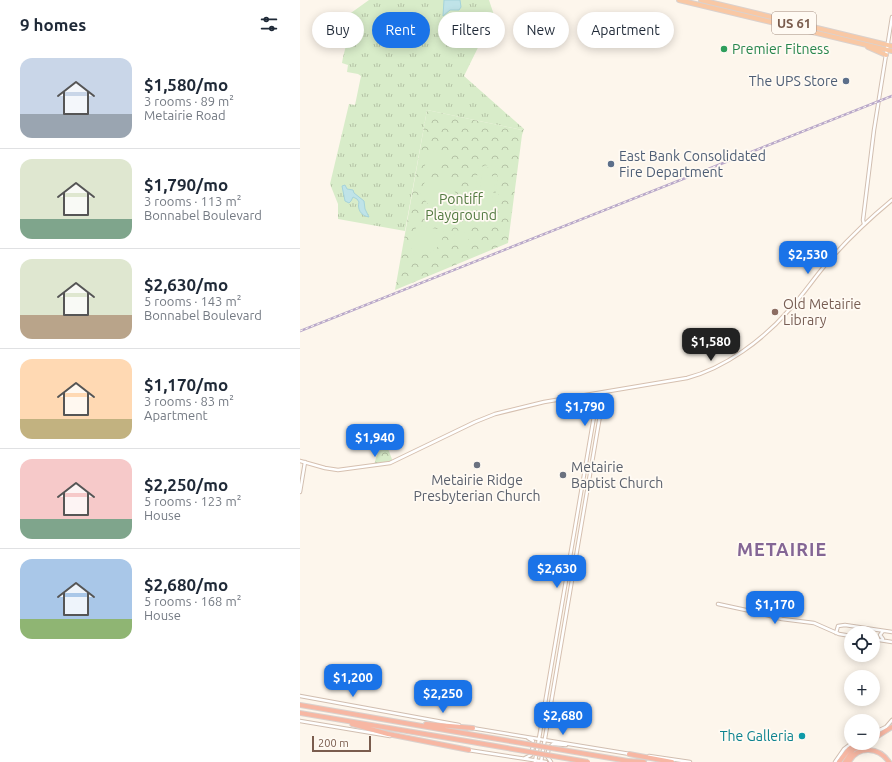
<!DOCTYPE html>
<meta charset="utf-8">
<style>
body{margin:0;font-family:Ubuntu,sans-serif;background:#f2f2f3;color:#1f2937;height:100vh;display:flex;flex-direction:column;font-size:15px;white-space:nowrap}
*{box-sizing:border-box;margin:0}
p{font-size:13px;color:#747a83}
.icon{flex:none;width:22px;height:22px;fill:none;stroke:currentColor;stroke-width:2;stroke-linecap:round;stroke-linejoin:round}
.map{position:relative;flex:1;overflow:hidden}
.panel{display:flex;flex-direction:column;background:#fff;width:300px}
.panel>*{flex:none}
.hud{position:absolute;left:12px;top:12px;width:380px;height:36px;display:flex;gap:8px}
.tools{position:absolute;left:544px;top:626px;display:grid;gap:8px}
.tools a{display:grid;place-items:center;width:36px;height:36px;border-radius:50%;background:#fff;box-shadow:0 2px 10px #0003;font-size:20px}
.scale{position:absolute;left:12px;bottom:10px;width:59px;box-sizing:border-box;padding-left:4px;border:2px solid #7a5c4d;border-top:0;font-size:11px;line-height:14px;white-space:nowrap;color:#7a5c4d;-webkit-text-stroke:3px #fffaf3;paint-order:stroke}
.price{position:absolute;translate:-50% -34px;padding:0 9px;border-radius:8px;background:#1a73e8;color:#fff;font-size:13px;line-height:26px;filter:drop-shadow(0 1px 2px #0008)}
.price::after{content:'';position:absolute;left:50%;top:24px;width:12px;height:9px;margin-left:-6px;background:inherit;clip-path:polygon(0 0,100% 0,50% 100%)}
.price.selected{background:#222;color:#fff}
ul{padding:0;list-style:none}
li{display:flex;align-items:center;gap:12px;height:100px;padding:0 20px}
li+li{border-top:1px solid #e0e1e3}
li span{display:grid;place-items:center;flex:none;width:112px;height:80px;border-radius:12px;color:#555}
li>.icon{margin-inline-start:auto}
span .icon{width:48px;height:48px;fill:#fffc;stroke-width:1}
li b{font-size:17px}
h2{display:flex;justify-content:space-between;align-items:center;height:48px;padding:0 20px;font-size:17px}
.tag{padding:0 14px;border-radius:18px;background:#fff;box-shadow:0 2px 10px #0003;font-size:14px;line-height:36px}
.tag.selected{background:#1a73e8;color:#fff}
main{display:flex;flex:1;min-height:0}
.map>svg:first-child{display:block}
.grass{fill:url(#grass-tufts)}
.park{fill:url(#park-crowns)}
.garden{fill:#d8ecc9;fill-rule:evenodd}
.water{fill:#bfe3e8;stroke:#a5d3da}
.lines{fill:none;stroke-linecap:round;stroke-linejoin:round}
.tertiary-casing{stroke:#d1beb0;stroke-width:4.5}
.secondary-casing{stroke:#d6c0b0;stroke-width:4.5}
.trunk-casing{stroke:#dad1cd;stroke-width:6}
.motorway-casing{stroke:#dad1cd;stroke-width:6}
.tertiary{stroke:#fff;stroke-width:2.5}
.secondary{stroke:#fff;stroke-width:2.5}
.trunk{stroke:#f9c8a4;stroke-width:4}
.motorway{stroke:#f7b7a3;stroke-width:4}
.rail-casing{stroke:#b9a8c9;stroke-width:2.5}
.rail{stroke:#fffaf3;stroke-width:1;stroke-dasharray:3;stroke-linecap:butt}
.motorway-bridge-casing{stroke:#dad1cd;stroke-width:6;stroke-linecap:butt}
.motorway-bridge{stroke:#f7b7a3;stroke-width:4}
.leisure-dot{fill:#2e9e5b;stroke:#fffaf3;stroke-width:1.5}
.service-dot{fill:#5c6f8a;stroke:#fffaf3;stroke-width:1.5}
.education-dot{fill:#8d6e63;stroke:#fffaf3;stroke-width:1.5}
.worship-dot{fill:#6b7280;stroke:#fffaf3;stroke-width:1.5}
.culture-dot{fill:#0f9aa8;stroke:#fffaf3;stroke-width:1.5}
.labels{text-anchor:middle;stroke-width:3.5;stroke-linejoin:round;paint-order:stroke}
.shield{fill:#fffaf3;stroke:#a28b7f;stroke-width:1}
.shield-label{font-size:13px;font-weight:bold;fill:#7a5c4d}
.leisure-label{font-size:14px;fill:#27864d;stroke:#fffaf3;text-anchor:start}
.service-label{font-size:14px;fill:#4e5e75;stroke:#fffaf3;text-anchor:end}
.park-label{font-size:14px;fill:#537a41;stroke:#fffaf3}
.education-label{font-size:14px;fill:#785e54;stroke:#fffaf3;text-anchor:start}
.worship-label{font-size:14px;fill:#5b616d;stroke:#fffaf3;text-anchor:start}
.culture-label{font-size:14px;fill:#0d838f;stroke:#fffaf3;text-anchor:end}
.district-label{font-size:18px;font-weight:bold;letter-spacing:1px;fill:#846695;stroke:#fffaf3}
</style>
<main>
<section class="panel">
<h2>9 homes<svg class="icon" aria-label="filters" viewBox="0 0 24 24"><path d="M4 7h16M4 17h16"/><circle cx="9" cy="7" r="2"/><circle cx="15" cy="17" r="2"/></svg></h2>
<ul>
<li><span style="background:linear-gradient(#c9d6e8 70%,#9aa5b1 0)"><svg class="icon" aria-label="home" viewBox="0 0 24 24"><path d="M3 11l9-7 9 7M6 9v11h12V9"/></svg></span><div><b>$1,580/mo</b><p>3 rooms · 89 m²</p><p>Metairie Road</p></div></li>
<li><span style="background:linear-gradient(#dfe7d0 75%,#7fa58c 0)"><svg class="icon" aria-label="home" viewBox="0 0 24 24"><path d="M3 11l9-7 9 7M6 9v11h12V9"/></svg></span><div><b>$1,790/mo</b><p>3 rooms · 113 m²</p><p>Bonnabel Boulevard</p></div></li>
<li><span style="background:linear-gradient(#dfe7d0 70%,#b9a48a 0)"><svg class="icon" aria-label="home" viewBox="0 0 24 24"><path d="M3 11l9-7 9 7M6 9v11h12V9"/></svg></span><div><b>$2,630/mo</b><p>5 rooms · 143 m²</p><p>Bonnabel Boulevard</p></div></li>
<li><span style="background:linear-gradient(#ffd9b3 75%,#c2b280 0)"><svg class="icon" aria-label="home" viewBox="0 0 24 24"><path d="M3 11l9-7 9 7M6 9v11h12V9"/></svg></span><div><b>$1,170/mo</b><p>3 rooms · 83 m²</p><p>Apartment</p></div></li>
<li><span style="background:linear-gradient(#f6c9c9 75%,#7fa58c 0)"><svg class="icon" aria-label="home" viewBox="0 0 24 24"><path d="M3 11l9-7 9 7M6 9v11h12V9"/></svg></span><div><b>$2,250/mo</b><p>5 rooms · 123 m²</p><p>House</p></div></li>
<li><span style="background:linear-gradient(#a9c7e8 75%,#8fb573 0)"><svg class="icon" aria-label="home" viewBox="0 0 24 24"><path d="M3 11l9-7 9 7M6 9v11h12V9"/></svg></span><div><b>$2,680/mo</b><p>5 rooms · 168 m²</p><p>House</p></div></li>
</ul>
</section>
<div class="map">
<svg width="592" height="762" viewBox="0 0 592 762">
<defs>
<pattern id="grass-tufts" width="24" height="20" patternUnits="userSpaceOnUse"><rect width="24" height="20" fill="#d8ecc9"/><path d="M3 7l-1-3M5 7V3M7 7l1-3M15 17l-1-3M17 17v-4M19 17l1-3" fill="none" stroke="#b4c2a5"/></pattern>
<pattern id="park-crowns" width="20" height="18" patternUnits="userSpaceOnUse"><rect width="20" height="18" fill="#d8ecc9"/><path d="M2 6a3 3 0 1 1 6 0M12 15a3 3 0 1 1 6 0" fill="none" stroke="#b4c2a5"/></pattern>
</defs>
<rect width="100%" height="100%" fill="#fdf6ec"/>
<!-- grass -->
<path class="grass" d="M69,0H189L194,15L164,76L224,129L222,130L127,110L105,231L38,219V204L30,184L49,104L55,105L61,76L58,74L47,72L48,65L42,63C45,45 52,33 48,15Z"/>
<!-- park -->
<path class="park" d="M127,110L222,130L224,129L222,135L208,243L95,290Z
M87,446L93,462L74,466C77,455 76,451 87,446Z"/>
<!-- garden -->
<path class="garden" d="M129,150L149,155C144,167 136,172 124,169Z
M180,157L183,158L181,167C186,165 191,164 196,167C205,173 200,187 198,196C197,200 197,206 195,211C190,223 176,219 172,209ZM185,168C192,167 197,170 198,178L193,209C189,215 179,219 176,210C173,206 178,178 181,173C182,170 183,170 185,168Z
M182,174L196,177L191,209L177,206Z
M132,179C147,180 151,182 157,196L135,211H133L119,192L125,182Z
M119,226L144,230C142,250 129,258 110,254L116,227Z
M155,230L169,233L167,247L154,245Z"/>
<!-- water -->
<path class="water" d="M144,0H160L161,7L159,10H150L143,16Z
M45,185L47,189L53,190L54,193L64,201L65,209L69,217C61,216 57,209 59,202L57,199L53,197L51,201L49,203L45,201L42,186Z"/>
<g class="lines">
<defs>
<path id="tertiary" d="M564,224L563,220L574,130L592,17
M0,492L5,462
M418,604L455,612L482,619L514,623L539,634L551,636
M583,631L580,635L583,639
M536,633L538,626L545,625L592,632
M573,639L592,642
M0,696L159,725
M0,721L90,736
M172,728L330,754
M573,733L586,727L592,720
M168,750L246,762
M349,756L390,762
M225,758L231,755L233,746V741L228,738
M251,762L247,756L249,748L253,744L266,745
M535,762L544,749L552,743"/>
<path id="secondary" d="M0,461L25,468L38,470L90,463L175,422L195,414L244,402L387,378C425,368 463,340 489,310C503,295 514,278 527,263C547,240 569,219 592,200
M235,762L298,393
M241,762L304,392"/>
<path id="trunk" d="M379,0L592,51
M401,0L592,46
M568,47L586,55"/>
<path id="motorway" d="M0,705L180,736
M0,713L178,743
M52,724L88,734L169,750
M126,724L173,728
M573,739L592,727
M329,754L372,762
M328,761L344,762
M539,762L549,749L558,743
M545,762L553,750L565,743
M549,762C558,745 579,747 589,762"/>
</defs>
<!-- tertiary casing -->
<use href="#tertiary" class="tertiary-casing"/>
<!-- secondary casing -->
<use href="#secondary" class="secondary-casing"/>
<!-- trunk casing -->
<use href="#trunk" class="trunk-casing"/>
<!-- motorway casing -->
<use href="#motorway" class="motorway-casing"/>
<!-- tertiary -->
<use href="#tertiary" class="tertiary"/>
<!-- secondary -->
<use href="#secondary" class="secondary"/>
<!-- trunk -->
<use href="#trunk" class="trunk"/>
<!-- motorway -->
<use href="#motorway" class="motorway"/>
<defs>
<path id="rail" d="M0,331L592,96"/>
</defs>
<!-- rail casing -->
<use href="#rail" class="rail-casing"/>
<!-- rail -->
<use href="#rail" class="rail"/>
<defs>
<path id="motorway-bridge" d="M180,736L328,761
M178,743L288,762"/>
</defs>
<!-- motorway-bridge casing -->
<use href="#motorway-bridge" class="motorway-bridge-casing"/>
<!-- motorway-bridge -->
<use href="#motorway-bridge" class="motorway-bridge"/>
</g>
<!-- markers -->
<circle class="leisure-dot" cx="424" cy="49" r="4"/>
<g class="service-dot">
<circle cx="546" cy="81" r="4"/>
<circle cx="311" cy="164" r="4"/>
</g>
<circle class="education-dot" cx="475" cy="312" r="4"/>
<g class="worship-dot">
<circle cx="177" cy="465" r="4"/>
<circle cx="263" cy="475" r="4"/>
</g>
<circle class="culture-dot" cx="502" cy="736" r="4"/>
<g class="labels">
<!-- shield labels -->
<rect class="shield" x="472" y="12" width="44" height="22" rx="3"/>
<g class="shield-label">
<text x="494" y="28">US 61</text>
</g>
<!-- leisure labels -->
<g class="leisure-label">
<text x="432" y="54">Premier Fitness</text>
</g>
<!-- service labels -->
<g class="service-label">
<text x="538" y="86">The UPS Store</text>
<text x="319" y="161" text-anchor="start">East Bank Consolidated<tspan x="319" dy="16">Fire Department</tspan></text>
</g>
<!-- park labels -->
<g class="park-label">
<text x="161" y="204">Pontiff<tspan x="161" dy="16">Playground</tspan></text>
</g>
<!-- education labels -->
<g class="education-label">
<text x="483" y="309">Old Metairie<tspan x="483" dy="16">Library</tspan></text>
</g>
<!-- worship labels -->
<g class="worship-label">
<text x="271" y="472">Metairie<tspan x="271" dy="16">Baptist Church</tspan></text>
<text x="177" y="485" text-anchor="middle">Metairie Ridge<tspan x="177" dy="16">Presbyterian Church</tspan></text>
</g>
<!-- culture labels -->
<g class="culture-label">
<text x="494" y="741">The Galleria</text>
</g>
<!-- district labels -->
<g class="district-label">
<text x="482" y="556">METAIRIE</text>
</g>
</g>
</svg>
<div class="tools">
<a><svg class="icon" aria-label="locate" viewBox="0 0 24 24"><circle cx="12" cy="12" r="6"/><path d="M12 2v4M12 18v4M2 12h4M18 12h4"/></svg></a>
<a>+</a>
<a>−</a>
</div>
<div class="scale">200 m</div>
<b class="price" style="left:508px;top:275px">$2,530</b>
<b class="price selected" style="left:411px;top:362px">$1,580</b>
<b class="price" style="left:285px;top:427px">$1,790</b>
<b class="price" style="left:75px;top:458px">$1,940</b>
<b class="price" style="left:257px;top:589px">$2,630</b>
<b class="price" style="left:475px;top:625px">$1,170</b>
<b class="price" style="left:53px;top:698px">$1,200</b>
<b class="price" style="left:143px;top:714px">$2,250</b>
<b class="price" style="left:263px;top:736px">$2,680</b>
<div class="hud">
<a class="tag">Buy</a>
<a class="tag selected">Rent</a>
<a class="tag">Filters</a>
<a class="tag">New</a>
<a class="tag">Apartment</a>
</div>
</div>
</main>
